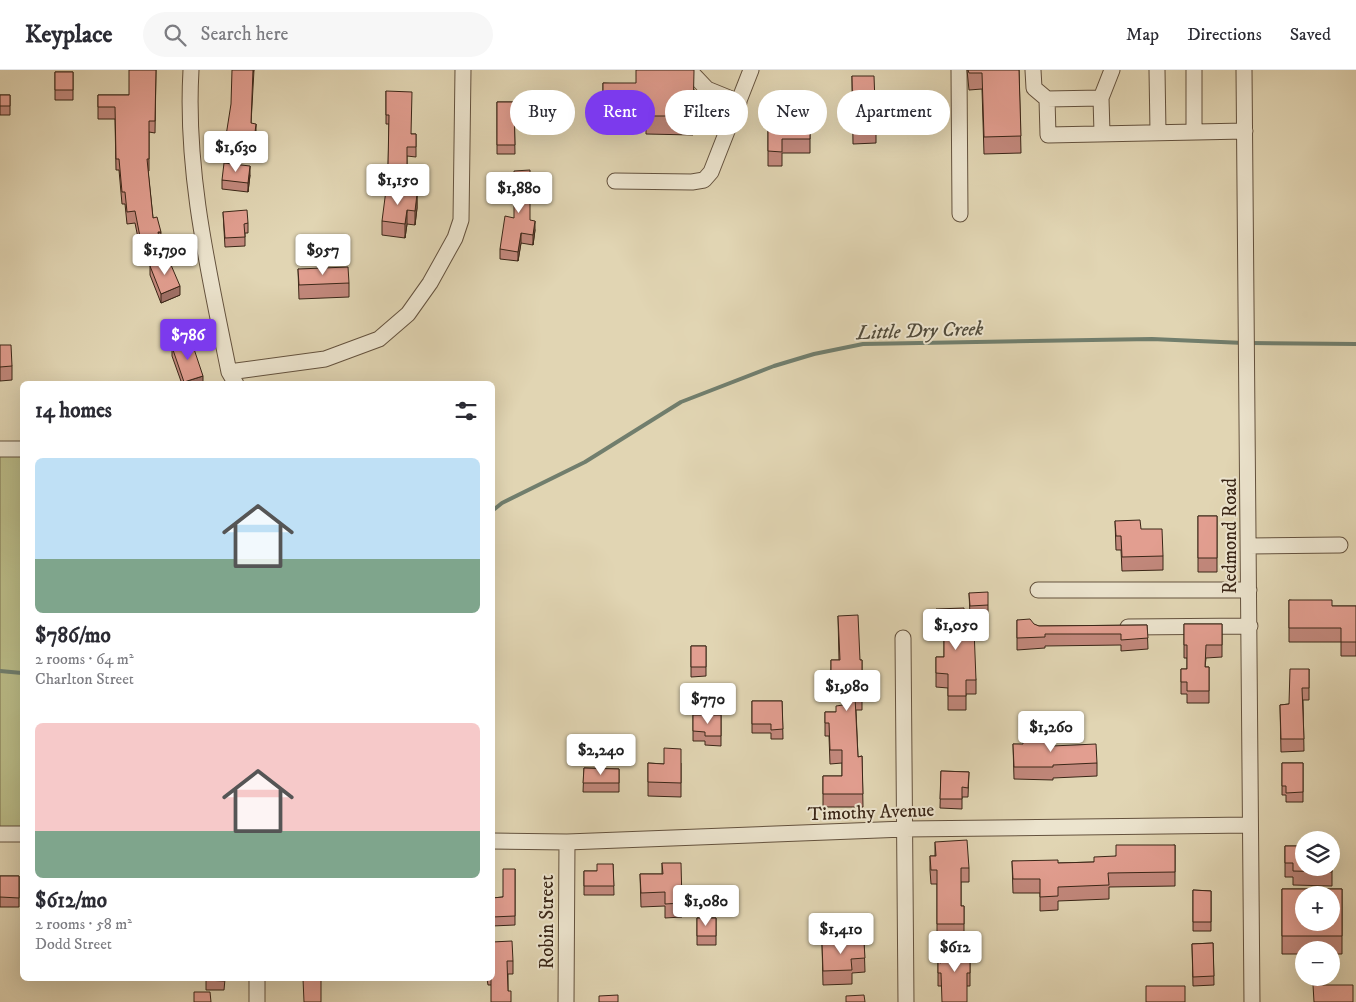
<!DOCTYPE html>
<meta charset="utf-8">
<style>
body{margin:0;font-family:"IM FELL DW Pica",serif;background:#f7f7f7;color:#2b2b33;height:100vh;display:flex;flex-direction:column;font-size:19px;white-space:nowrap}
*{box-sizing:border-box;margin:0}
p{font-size:16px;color:#7c7c81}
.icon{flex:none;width:28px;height:28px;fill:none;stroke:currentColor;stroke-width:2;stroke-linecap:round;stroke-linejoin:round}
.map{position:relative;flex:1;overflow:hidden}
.panel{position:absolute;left:20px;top:311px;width:475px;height:600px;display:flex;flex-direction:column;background:#fff;border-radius:8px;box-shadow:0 5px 20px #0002}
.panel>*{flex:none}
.hud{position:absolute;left:510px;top:20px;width:475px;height:45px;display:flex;gap:10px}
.controls{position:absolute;left:1295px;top:761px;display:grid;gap:10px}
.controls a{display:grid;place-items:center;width:45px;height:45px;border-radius:50%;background:#fff;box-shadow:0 5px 20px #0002;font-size:25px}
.price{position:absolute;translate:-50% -42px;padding:0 11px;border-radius:5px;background:#fff;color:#222;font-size:16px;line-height:32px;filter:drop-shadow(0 1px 2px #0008)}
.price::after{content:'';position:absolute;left:50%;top:30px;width:15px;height:11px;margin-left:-8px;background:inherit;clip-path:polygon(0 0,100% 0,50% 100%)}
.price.active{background:#7c3aed;color:#fff}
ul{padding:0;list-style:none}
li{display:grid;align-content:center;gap:10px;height:265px;padding:0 15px}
li span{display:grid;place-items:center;height:155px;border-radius:8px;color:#555}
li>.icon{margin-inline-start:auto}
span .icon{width:90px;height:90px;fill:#fffc;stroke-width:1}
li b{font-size:21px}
h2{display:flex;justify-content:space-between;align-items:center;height:60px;padding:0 15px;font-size:21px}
.pill{padding:0 18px;border-radius:22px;background:#fff;box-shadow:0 5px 20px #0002;font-size:18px;line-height:45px}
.pill.active{background:#7c3aed;color:#fff}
header{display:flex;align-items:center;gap:30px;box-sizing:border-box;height:70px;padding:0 25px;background:#fff;border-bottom:1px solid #e1e1e2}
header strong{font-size:24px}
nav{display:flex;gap:28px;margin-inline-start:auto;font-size:18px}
.search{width:350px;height:45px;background:#f7f7f7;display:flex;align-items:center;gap:12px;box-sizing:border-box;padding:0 18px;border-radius:28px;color:#7c7c81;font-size:19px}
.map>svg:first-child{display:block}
.park{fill:#babb87;stroke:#7a704f}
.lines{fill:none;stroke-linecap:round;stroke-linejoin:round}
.stream{stroke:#717e6d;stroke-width:4}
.minor-casing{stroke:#64523e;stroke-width:17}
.minor{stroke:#ece4ce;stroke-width:15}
.wall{fill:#c2887c;stroke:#3a2617}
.shaded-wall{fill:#9e6f65;stroke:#3a2617}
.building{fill:#e29e90;stroke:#3a2617;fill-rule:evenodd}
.labels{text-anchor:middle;stroke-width:4;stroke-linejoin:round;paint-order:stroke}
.street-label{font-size:19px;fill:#3a2617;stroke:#ece4ce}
.water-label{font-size:20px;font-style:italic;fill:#514b3b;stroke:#ece4ce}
</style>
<header>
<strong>Keyplace</strong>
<div class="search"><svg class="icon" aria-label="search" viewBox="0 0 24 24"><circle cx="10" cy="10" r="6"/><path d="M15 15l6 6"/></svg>Search here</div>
<nav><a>Map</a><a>Directions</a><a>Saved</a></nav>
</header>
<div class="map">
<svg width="1356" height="932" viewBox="0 0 1356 932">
<rect width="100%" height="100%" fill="#e1d5b3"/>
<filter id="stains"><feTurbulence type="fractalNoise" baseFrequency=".004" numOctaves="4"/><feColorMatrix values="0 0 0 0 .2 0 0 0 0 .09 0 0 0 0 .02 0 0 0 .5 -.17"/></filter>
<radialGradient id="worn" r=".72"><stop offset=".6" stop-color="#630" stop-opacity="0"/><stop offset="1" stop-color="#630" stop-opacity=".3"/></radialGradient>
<!-- park -->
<path class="park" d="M0,379H22V764H0Z"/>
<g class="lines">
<!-- stream -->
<path class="stream" d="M1251,273L1356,274
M492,441L502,433L585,392L681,332L774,296L814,284L863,274L1152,269L1244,273
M0,601L22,603"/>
<defs>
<path id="minor" d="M191,0C185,102 209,203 229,302L236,314
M689,0L707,19L739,32
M959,0L960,144
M1033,0L1034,18L1047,29L1101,28L1102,63
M1157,0L1158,62
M1194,0V62
M1244,0L1252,932
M1101,28L1112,0
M1047,29L1048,65L1245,61
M615,111L692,112L704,110L711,102L751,0
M229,302L325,289L379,269L408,244L430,213L455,168L461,150L463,0
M0,379H22
M1249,476L1340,475
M1038,520H1249
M1128,557L1250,556
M903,568L906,932
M0,764H22
M492,771L567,772L905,759L1250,755
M257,932V909
M566,932L567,772"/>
</defs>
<!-- minor casing -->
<use href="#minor" class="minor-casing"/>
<!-- minor -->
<use href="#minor" class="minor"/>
</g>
<!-- wall -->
<path class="wall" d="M156,0L155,63L149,62V101H148L153,148L161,173L160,174V184L142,188L135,153L127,154L125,134H122L119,100H116L115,49H98V25H129Z
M254,0L251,53L256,65L254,82L237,79L236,85L225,83V72Z
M967,0H1019L1021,83L984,84L982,19L969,20Z
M55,2H73V30H55Z
M852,6L876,59V73L853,74Z
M603,13L694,19L693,65L646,64V52H636V47H603Z
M386,21L411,64H416V87L407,86V105H388L389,54H386Z
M0,25H10V45H0Z
M497,32H514L515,84H497Z
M810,44V83H782V96H768V47H781Z
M250,105L248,122L222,119V110Z
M417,124V138L415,155L407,154L405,168L382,165V151Z
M223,142L248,153V163H245V176L225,177Z
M530,150L535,160L533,175L521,173L518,191L500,189V179Z
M150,196L180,225L161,233L150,205Z
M298,199L349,213V227L299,229Z
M0,275L12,296V310L0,311Z
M172,277L203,314H182L172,286Z
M1198,446H1217V502H1198Z
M1115,451L1141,459L1163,486V500L1122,501L1121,480H1116Z
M969,523L988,535V544L970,545Z
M1289,530L1332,536H1356V586H1341V572H1289Z
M936,539L964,559L976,610V624H966V640H948V618L936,617V587H944V570H936Z
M838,546L860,590H862V640H856L858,687L862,686L863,737H823V706H842V693L830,694L829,666H825V642H836L843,635V617H831V590H839Z
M1017,550L1039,556L1147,555L1148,579L1121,581V575L1045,576V578L1017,580Z
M1184,554H1222V587L1206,588L1205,597H1209V633H1187V624H1181V599H1187V588H1184Z
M691,576H706V606L691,607Z
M1309,599V630H1303L1304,681L1281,682L1280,635L1289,634Z
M752,631H782L783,669H771V663H752Z
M693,645H721V676L705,675V671H693Z
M1013,674L1052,676L1097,693V706L1053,708V710L1014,709Z
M648,693L664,694L681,693V727L648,726Z
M1282,693H1303V732H1286V725H1282Z
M584,698L619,699V722H583Z
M941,701L969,702L968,727H962V739L940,738Z
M935,772L969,798V812H961V836H964V868H937V814H931L930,800V786H935Z
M1175,775V816L1109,817V829L1058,831V840L1040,841V823H1013L1012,791L1058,793L1094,792L1116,786Z
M1285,776H1332V816L1293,815V807H1285Z
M662,793L682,833V847L665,848V836L641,837L640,804H662Z
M613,794L614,825H584V801H597Z
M515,799V855L492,856V828L503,827Z
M0,806H19V837H0Z
M1282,819H1342V884H1331V880H1304V884H1282Z
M1193,820L1211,821V861H1193Z
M697,848H716V875H697Z
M492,872L513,891V904H508V921L491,915H488L487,909H492Z
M864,872L865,902L852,903V914L823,915L822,873Z
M1213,873L1214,915L1193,916L1192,874Z
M970,877V916H938V892L941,893Z
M206,909H225L224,920H206Z"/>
<!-- shaded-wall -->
<path class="shaded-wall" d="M256,54V65L254,82V71Z
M250,96V105L248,122V113Z
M417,124V138L415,155V141Z
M407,140V154L405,168V154Z
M535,151V160L533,175V165Z
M158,162H161L160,184L142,188V177Z
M521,163V173L518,191V182Z
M180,216V225L161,233V224Z
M203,306V314H184V312Z"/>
<!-- building -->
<path class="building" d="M129,0H156L155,51H149V89H147L153,148L157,147L161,162H158L160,173L142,177L135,141L127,142L125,122H122L119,89H116L115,37H98V25H129Z
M232,0H253L251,53L256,54L254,71L237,68L236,74L225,72L231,34Z
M636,0H694V1L693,46H646V34H636L637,29L603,28V13H636Z
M968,0H1019L1021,66L984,67L982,3H969Z
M55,2H73V20H55Z
M852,6H874L876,59L853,60Z
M386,21L412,22L411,64H416V77H407V95H388L389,45H386Z
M0,25H10V36H0Z
M497,32H514L515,75H497Z
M781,43L810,44V69H782V82L768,81V47H781Z
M224,93L250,96L248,113L222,110Z
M530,100V150L535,151L533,165L521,163L518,182L500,179L505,146L514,148V101Z
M386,120L417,124L415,141L407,140L405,154L382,151Z
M247,140L248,153L244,154L245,167L225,168L223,142Z
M168,188L180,216L161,224L150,196Z
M348,197L349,213L299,215L298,199Z
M191,270L203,306L184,312L172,277Z
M0,275H11L12,296L0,297Z
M1198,446H1217V488H1198Z
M1140,450L1141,459H1162L1163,486L1122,487L1121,466H1116L1115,451Z
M988,522V535L970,536L969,523Z
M1289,530H1332V536H1356V572H1341V558H1289Z
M964,538V559H974L976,610H966V626H948V604L936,603V587H944V556H936V539Z
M858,545L860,590H862V627H855L858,687L862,686L863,724H823V706H842V680H830L829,653H825V642H836V636L843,635V604H831V590H840L838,546Z
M1030,549L1034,554L1039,556L1147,555L1148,568L1121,570V564H1045V567L1017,568V550Z
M1184,554H1222V575H1206L1205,597H1209V621H1187V612H1181V599H1187V575H1184Z
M691,576H706V597H691Z
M1290,599H1309V618H1302L1304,669H1281L1280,635L1289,634Z
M752,631H782L783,659L771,660V654H752Z
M693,645H721V666H705V662L693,661Z
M1052,660V676L1096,674L1097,693L1053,695V697H1014L1013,674H1023V668L1036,667V661Z
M664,678L681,679V713L648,712V693L664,694Z
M1282,693H1303V722L1286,723V716H1282Z
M584,698L619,699V713H583Z
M941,701L969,702L968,718L962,717V729H940Z
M967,770L969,798H961V836H964V854H937V800H931L930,786H936L935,772Z
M1116,775H1175V802L1108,803L1109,815L1058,817V826L1040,827V809H1013L1012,791L1058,790V793L1094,792V787L1116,786Z
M1285,776H1304V798H1331V776H1332V802L1293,801V793H1285Z
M662,793H681L682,833L665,834V822L641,823L640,804H663Z
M597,794H613L614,816H584V801H597Z
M503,799H515V846L492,847V828L503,827Z
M0,806H19V828L0,827Z
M1282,819H1342V866H1282ZM1304,825H1331V852H1304Z
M1193,820L1211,821V852H1193Z
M697,848H716V866H697Z
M512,871L513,891H507L508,921H511V932H491V909H492V872Z
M864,872L865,888L851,889L852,900L823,901L822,873Z
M1213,873L1214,906L1193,907L1192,874Z
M941,876L970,877V903H967V932H942L941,903H938V892L941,893Z
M206,909H225L224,911L206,910Z
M303,909H321V932H304Z
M1313,915H1353V932H1314Z
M1146,916H1185V932H1146Z
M194,922H210L211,932H194Z
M618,925V932H599V926Z
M864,925L865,932H846V926Z"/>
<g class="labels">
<!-- street labels -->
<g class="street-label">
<text transform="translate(1229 466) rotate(-90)" y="7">Redmond Road</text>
<text transform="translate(871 741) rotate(-2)" y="7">Timothy Avenue</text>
<text transform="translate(546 852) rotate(-90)" y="7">Robin Street</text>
</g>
<!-- water labels -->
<g class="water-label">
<text transform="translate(920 260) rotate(-2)" y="7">Little Dry Creek</text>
</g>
</g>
<rect width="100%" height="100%" filter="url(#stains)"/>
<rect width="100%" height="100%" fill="url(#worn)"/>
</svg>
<div class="controls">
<a><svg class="icon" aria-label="layers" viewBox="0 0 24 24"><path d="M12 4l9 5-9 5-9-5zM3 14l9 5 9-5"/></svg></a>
<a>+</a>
<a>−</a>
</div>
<b class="price" style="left:236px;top:103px">$1,630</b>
<b class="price" style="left:398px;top:136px">$1,150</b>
<b class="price" style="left:519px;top:144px">$1,880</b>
<b class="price" style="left:165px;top:206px">$1,790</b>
<b class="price" style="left:323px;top:206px">$957</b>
<b class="price active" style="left:188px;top:291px">$786</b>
<b class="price" style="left:956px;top:581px">$1,050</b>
<b class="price" style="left:847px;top:642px">$1,980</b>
<b class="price" style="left:708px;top:655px">$770</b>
<b class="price" style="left:1051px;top:683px">$1,260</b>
<b class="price" style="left:601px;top:706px">$2,240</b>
<b class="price" style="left:706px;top:857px">$1,080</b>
<b class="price" style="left:841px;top:885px">$1,410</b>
<b class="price" style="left:955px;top:903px">$612</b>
<div class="hud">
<a class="pill">Buy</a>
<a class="pill active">Rent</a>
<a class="pill">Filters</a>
<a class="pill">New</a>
<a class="pill">Apartment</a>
</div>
<section class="panel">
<h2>14 homes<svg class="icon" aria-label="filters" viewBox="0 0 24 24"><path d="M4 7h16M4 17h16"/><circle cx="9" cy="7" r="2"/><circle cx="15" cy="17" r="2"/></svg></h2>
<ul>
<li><span style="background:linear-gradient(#bfe0f5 65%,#7fa58c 0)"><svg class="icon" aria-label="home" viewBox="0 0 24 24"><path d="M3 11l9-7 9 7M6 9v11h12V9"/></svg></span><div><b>$786/mo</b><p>2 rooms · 64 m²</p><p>Charlton Street</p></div></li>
<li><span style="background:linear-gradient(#f6c9c9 70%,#7fa58c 0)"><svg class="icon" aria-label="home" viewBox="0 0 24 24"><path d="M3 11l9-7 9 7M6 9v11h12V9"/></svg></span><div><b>$612/mo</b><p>2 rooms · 58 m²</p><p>Dodd Street</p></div></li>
</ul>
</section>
</div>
